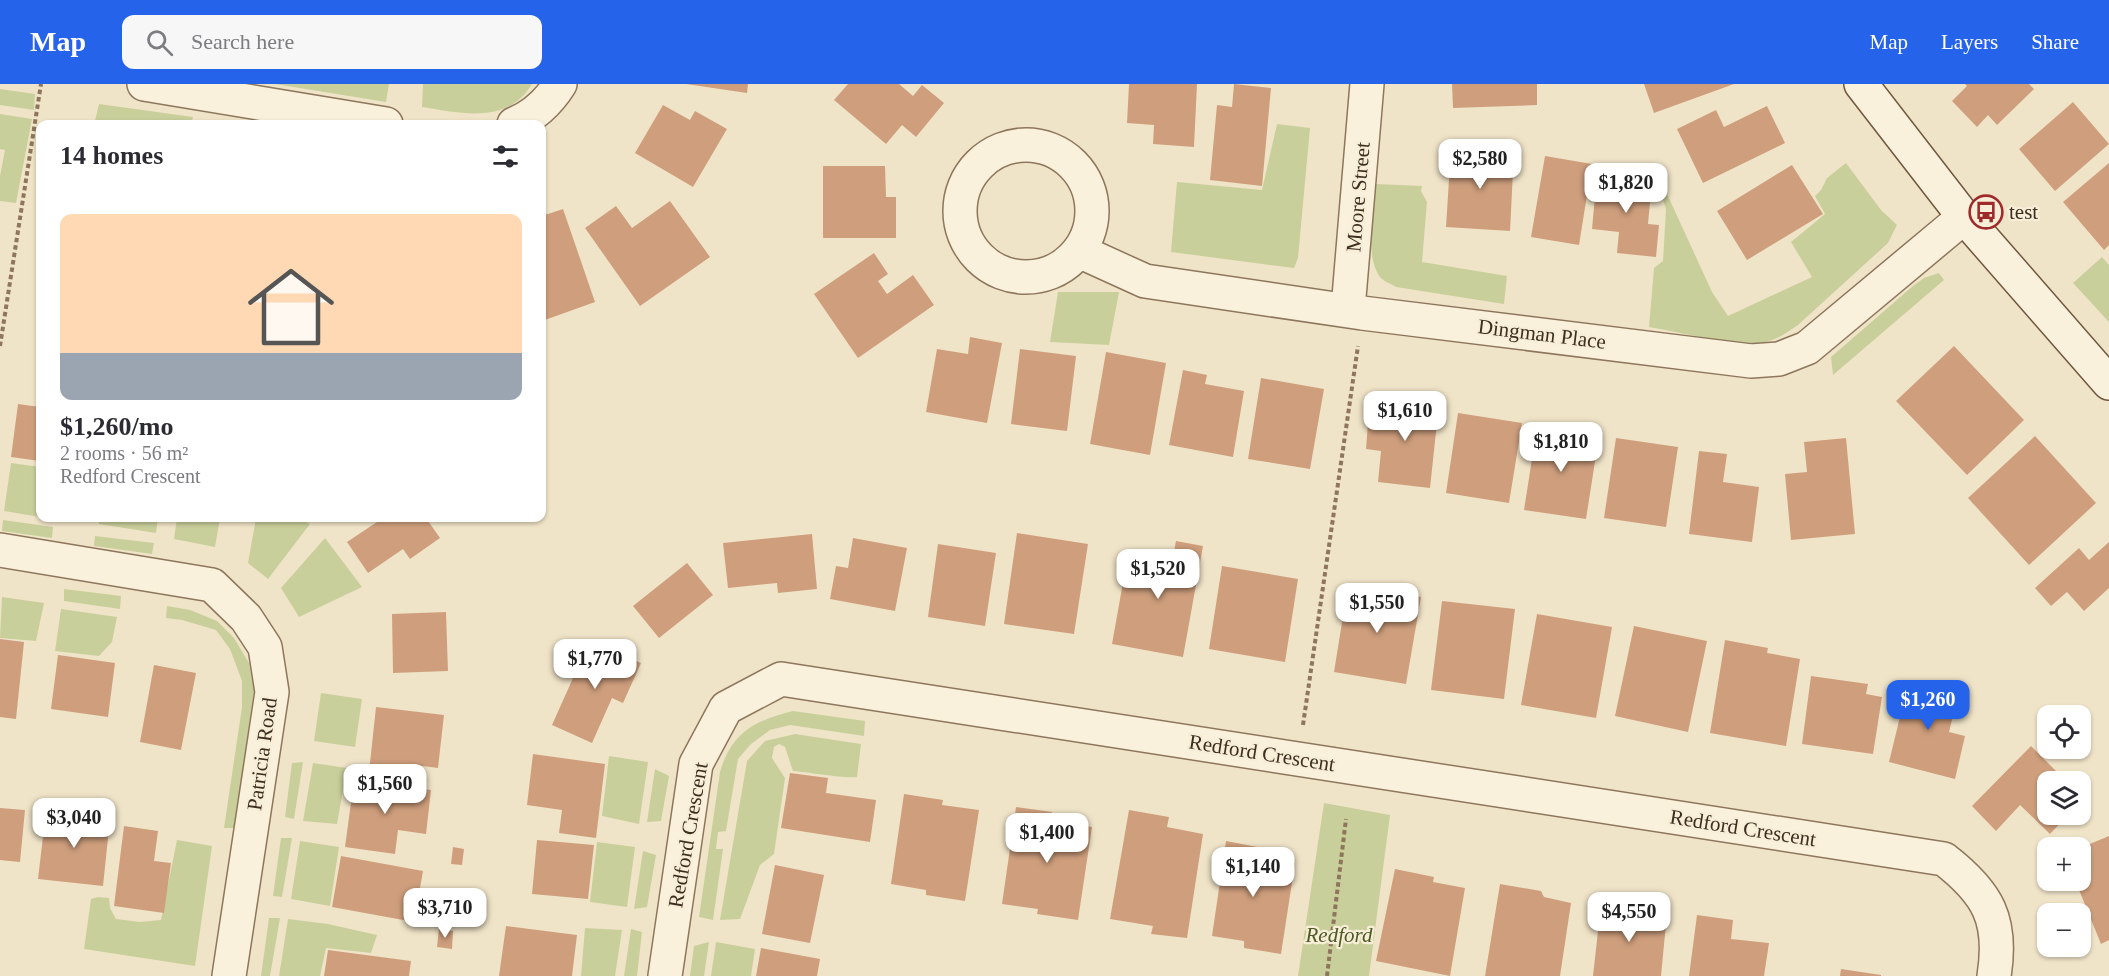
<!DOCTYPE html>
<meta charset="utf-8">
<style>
body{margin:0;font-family:"Times New Roman",serif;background:#f7f7f7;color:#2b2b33;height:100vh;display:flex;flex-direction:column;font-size:22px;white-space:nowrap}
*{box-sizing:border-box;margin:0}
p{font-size:20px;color:#7c7c81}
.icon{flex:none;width:33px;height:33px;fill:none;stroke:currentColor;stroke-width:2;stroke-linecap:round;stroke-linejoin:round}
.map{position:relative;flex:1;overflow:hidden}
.panel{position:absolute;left:36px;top:36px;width:510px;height:402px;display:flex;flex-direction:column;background:#fff;border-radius:12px;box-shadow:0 2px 4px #0004}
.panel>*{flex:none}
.fabs{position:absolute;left:2037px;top:621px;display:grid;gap:12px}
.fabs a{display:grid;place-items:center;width:54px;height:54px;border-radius:12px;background:#fff;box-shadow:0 2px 4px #0004;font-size:30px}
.price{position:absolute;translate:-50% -51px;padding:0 14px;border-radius:12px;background:#fff;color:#222;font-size:20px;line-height:39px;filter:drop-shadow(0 2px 3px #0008)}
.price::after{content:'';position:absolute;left:50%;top:36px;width:18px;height:14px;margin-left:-9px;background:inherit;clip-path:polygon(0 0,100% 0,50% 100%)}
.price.active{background:#2563eb;color:#fff}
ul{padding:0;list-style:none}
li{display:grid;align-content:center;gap:12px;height:318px;padding:0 24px}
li+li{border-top:2px solid #e1e1e2}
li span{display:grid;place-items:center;height:186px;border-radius:12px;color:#555}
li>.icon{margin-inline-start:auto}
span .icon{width:108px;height:108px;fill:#fffc;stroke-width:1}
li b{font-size:26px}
h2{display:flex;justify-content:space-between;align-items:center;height:72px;padding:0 24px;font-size:26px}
header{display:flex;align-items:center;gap:36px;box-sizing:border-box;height:84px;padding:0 30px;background:#2563eb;color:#fff}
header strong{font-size:28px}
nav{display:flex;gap:33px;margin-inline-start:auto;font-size:21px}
.search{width:420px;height:54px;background:#f7f7f7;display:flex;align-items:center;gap:15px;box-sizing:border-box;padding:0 21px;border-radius:12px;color:#7c7c81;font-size:22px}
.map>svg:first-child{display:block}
.green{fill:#c9cf9b}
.building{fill:#cf9f7d}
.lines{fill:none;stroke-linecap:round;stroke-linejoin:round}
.street-casing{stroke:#8d765c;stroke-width:36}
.secondary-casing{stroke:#6f573f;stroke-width:36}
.path{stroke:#8d765c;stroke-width:4;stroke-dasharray:4.5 3;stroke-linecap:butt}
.street{stroke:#faf1dc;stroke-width:33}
.secondary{stroke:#faf1dc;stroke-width:33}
.labels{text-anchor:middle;stroke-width:4.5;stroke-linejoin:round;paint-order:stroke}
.street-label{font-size:21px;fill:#3d2e20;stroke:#f7eed8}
.poi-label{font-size:21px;fill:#3d2e20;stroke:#f7eed8;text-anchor:start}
.park-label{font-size:21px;font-style:italic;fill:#4d5a26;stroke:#f7eed8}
</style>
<header>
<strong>Map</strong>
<div class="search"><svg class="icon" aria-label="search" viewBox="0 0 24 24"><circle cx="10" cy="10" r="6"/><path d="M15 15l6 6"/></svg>Search here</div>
<nav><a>Map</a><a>Layers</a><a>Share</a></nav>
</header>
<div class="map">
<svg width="2109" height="892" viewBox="0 0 2109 892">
<rect width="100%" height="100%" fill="#f0e4c8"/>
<!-- green -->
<path class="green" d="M275,0H389L386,18Z
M423,0H532C508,41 460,29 422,23Z
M0,5L35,10L34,26L0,21Z
M99,20L193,33L191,40H122L95,37Z
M0,30L32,35L16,119L0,117V92L5,66L0,65Z
M1277,40L1310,44L1298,174L1294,184L1171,168L1177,98L1262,106Z
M1846,79L1881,126L1897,141L1888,159L1798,241C1788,248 1778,255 1765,258C1744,264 1674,247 1649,243L1654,184L1663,177L1666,125L1658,100L1662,99L1712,208L1728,232L1812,193L1791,158L1825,130L1815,112L1821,106L1827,94Z
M1376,100L1422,102L1421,107L1427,118L1422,178L1507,192L1504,220L1396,203C1391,200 1383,197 1380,193C1364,171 1374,126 1376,100Z
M2102,173L2109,181V238L2073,199Z
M1939,189L1944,196L1833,291L1831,273L1913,202L1924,194Z
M1058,208H1119L1109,261L1050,258Z
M11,379L40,383V433L4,427Z
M99,434H158L156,449L99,440Z
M177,434H220L215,463L174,455Z
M256,434H298L310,440L268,495L248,479Z
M3,436L53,443L52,454L2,447Z
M95,452L154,459L152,470L94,462Z
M325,454L362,503L299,533L281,504Z
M64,505L121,512L120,525L64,517Z
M2,513L44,519L36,557L0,554Z
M167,522L190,526L217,537L234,554L249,579L254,606L234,744H224L242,623V597L230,565L216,546L182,536L166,534Z
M61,525L117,533L112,558L99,572L55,567Z
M321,609L362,615L355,663L314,657Z
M793,627L865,637L864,652L790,641L770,646L751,660L738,675L726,747L718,748L716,765H723L713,836L699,833L720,688C732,648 754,637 793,627Z
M795,650L861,660L857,693C846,695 808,688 793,687L785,663L779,660L774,663L772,674L785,694L774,770L760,781L740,835L720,836L747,677L765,657Z
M609,672L648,678L639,740L602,732Z
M303,678L294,735L285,733L292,679Z
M313,679L347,684L337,740L303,737Z
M655,685L669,692L661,737L647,738Z
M1324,719L1390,731L1369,892H1298Z
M281,754H292L282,813L273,812Z
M177,756L212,762L195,882L84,865L91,815L98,813L109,814L110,824L116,835L140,838L161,836Z
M300,757L339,763L330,822L291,815Z
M597,758L635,763L627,823L590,818Z
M643,767L656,771L647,823L634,825Z
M269,834H280L270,892H261Z
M288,835L328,840L377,851L371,869L326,864L320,892H279Z
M585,844L622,846L615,892H581Z
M631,845L642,848L637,892H624Z
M709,858L704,892H690L694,862Z
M716,858L755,865L751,892H711Z"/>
<!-- building -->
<path class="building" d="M686,0H748L747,9Z
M848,0H899L913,12L922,1L944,19L916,53L902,41L886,60L834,16Z
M1129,0H1197L1194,63L1153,60L1154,41L1127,39Z
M1234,0L1271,4L1262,102L1210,96L1217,21L1232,23Z
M1452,0H1537V21L1453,24Z
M1644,0H1734L1654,29Z
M1965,0H2029L2034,5L1997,41L1988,31L1977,43L1952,17L1967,2Z
M2073,18L2109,60L2055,107L2019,65Z
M663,21L690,36L695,27L727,45L693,103L635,69Z
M1767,22L1785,59L1703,99L1677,45L1716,26L1724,43Z
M1451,64L1514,68L1510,147L1446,143Z
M1545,72L1592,80L1579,161L1531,153Z
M2109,79V161L2104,166L2063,118Z
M1792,81L1823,130L1747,176L1717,127Z
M823,82H885L886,113H896V154H823Z
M1597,90L1652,96L1648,140L1659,141L1656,173L1617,169L1619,148L1592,145Z
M670,117L710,173L640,222L585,144L616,122L632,144Z
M563,125L595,218L542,237V132Z
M874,169L888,190L878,197L887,210L913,191L934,221L858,274L814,210Z
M970,253L1002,259L987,339L926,328L937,265L968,270Z
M1954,262L2024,336L1967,391L1896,317Z
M1020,265L1076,272L1067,347L1011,340Z
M1106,268L1166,279L1150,371L1090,360Z
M1183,286L1207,291L1205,300L1244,307L1233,373L1169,361Z
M1261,294L1324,305L1310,385L1248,375Z
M1392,315L1439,320L1430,404L1378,398L1381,367L1366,365L1369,326L1390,328Z
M18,320L40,323V377L11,373Z
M1458,329L1522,339L1509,419L1446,409Z
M1537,343L1599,352L1586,435L1524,426Z
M2035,352L2096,419L2029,481L1968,414Z
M1616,354L1678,363L1666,443L1604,434Z
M1846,354L1855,450L1791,456L1785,390L1807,388L1804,358Z
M1699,367L1727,370L1723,398L1759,403L1752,458L1689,450Z
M383,434H426L440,454L410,475L403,465L368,489L347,458Z
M1017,449L1088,460L1074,550L1004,540Z
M812,450L817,505L778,509L777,499L728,504L723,459Z
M853,454L907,464L895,527L830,515L836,482L848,484Z
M1176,457L1203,462L1183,573L1112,560L1129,465L1173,473Z
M2109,458V504L2084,527L2067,508L2051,522L2035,504L2079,464L2089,476Z
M938,460L996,469L985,542L928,533Z
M687,479L713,511L659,554L633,522Z
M1222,482L1298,495L1285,578L1209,565Z
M1348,501L1421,513L1406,600L1334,588Z
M1442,517L1515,525L1504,615L1431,606Z
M446,528L448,587L393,589L392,530Z
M1537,530L1612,543L1596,634L1521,621Z
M1634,542L1707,557L1688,648L1615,632Z
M0,555L24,558L16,635L0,633Z
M590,556L641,579L623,619L612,614L592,659L552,641Z
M1725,556L1768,564L1767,569L1800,575L1786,662L1710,649Z
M58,571L115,579L108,633L51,625Z
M154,581L196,589L181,666L140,658Z
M1811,592L1868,600L1866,610L1882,613L1873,670L1802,660Z
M1909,596L1959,608L1949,648L1965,652L1955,695L1889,678Z
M376,623L444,631L438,684L415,681L414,693L369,688Z
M2031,662L2067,698H2048V730H2069L2050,750L2020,721L1996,747L1972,722Z
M533,670L605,680L596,754L559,749L562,726L527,721Z
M790,689L828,694L826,709L876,716L870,758L781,744Z
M354,696L431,706L426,750L398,746L395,770L345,763Z
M904,710L943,716L942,721L979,726L965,817L926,811V806L891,800Z
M1016,723L1052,728L1051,737L1092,743L1078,836L1037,830L1038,825L1002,820Z
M0,724L25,726L20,778L0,776Z
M1129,726L1169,733L1167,743L1203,750L1187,854L1151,850L1153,842L1110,835Z
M46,727L110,735L103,802L38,795Z
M124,742L158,747L154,777L171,779L164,829L114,822Z
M2109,752V856L2101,860L2075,796H2080V764Z
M537,756L594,761L588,815L532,810Z
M1226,757L1268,765L1267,774L1295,779L1281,870L1244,864V857L1212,852Z
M453,763L464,765L462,781L451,780Z
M341,772L423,787L414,838L332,823Z
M775,781L824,791L810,859L762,850Z
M1395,785L1434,793L1433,798L1465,804L1450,892L1376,877Z
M1500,800L1541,807L1544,813L1571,819L1560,892H1485Z
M1601,820L1649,826L1648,837L1666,840L1661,892H1593Z
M1697,831L1733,836L1731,855L1769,859L1764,892H1689Z
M506,842L577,851L572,892H499Z
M439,845L453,847L452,865L437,863Z
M761,864L820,875L817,892H756Z
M328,866L411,877L409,892H324Z
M1841,885L1881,891V892H1840Z"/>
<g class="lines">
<defs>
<path id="street" d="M144,0L386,40
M514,40C534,32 548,19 560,0
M960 127a66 66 0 1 1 132 0a66 66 0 1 1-132 0Z
M1079,167L1145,197L1362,229L1751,277L1779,275L1807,264L1964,133
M1348,225L1367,0
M0,466L212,501L246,534L265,563L272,608L229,892
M665,892L696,680L726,624L781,595L1944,775C1988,809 2003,836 1994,892"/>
<path id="secondary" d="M1861,0L1964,133L2109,299"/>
</defs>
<!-- street casing -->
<use href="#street" class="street-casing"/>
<!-- secondary casing -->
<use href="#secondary" class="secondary-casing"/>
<!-- path -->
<path class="path" d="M0,262L41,0
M1303,641L1358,262
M1327,892L1346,735"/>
<!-- street -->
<use href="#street" class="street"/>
<!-- secondary -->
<use href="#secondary" class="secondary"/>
</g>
<!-- icons -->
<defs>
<symbol id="bus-ring" viewBox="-11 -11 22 22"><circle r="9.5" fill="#f7eed8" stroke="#9e2a2b" stroke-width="1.5"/><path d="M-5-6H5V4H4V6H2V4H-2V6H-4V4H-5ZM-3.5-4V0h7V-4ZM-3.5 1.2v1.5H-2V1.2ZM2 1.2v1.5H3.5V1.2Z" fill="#9e2a2b"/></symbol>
</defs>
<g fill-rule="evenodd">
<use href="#bus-ring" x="1967" y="109" width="38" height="38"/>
</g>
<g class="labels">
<!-- street labels -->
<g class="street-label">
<text transform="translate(1358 113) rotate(-85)" y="7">Moore Street</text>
<text transform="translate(1542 250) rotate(7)" y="7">Dingman Place</text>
<text transform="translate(1262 669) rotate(9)" y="7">Redford Crescent</text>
<text transform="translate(262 670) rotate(-82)" y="7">Patricia Road</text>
<text transform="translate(1743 744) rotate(9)" y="7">Redford Crescent</text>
<text transform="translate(688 751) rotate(-80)" y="7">Redford Crescent</text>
</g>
<!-- poi labels -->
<g class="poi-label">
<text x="2009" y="135">test</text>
</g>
<!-- park labels -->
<g class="park-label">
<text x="1339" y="858">Redford</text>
</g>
</g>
</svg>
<div class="fabs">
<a><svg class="icon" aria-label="locate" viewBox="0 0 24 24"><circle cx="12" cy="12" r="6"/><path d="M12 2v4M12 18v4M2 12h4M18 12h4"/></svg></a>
<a><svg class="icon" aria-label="layers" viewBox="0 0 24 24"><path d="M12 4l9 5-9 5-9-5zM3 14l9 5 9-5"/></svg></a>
<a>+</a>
<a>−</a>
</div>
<b class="price" style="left:1480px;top:106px">$2,580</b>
<b class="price" style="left:1626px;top:130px">$1,820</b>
<b class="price" style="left:1405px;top:358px">$1,610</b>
<b class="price" style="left:1561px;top:389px">$1,810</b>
<b class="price" style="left:1158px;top:516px">$1,520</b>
<b class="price" style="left:1377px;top:550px">$1,550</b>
<b class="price" style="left:595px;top:606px">$1,770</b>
<b class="price active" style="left:1928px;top:647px">$1,260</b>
<b class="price" style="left:385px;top:731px">$1,560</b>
<b class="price" style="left:74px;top:765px">$3,040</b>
<b class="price" style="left:1047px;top:780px">$1,400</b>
<b class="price" style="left:1253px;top:814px">$1,140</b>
<b class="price" style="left:445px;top:855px">$3,710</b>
<b class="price" style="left:1629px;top:859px">$4,550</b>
<section class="panel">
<h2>14 homes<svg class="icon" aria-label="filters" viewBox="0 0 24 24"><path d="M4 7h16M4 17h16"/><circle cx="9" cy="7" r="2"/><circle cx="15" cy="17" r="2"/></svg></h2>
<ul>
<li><span style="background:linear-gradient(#ffd9b3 75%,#9aa5b1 0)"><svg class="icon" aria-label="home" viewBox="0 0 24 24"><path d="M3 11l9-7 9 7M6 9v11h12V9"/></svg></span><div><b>$1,260/mo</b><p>2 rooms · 56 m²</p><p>Redford Crescent</p></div></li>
</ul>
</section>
</div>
